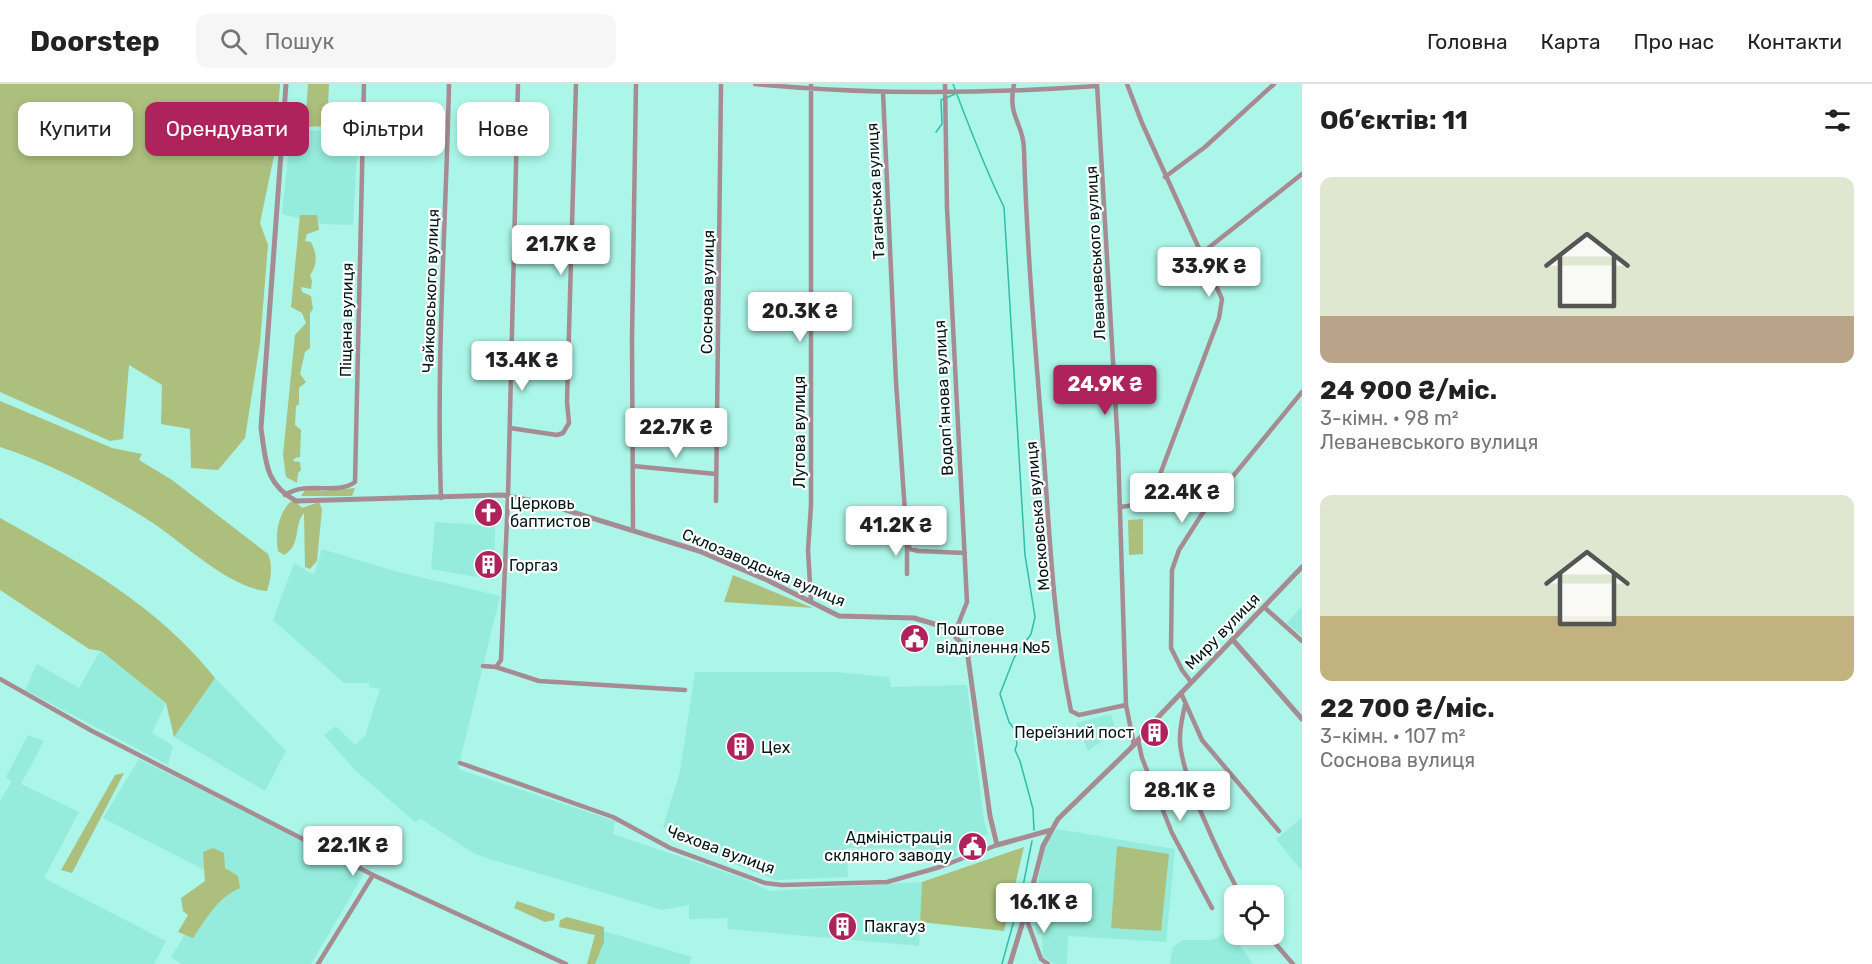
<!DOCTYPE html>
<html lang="uk">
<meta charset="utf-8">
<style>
body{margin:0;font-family:Rubik,sans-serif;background:#f6f6f6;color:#222;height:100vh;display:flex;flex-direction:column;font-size:22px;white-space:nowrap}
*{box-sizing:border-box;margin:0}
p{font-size:20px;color:#767676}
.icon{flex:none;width:33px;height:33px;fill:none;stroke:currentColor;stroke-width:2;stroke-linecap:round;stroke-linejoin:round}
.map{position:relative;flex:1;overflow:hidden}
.drawer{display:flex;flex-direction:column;background:#fff;width:570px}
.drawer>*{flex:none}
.guide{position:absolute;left:18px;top:18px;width:570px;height:54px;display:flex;gap:12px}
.buttons{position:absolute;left:1224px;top:801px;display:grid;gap:12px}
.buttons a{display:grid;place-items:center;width:60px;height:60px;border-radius:12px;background:#fff;box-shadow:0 3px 9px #0003;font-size:30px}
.price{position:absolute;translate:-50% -51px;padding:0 14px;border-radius:6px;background:#fff;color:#222;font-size:20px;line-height:39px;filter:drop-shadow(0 2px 3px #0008)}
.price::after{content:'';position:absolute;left:50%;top:36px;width:18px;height:14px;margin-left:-9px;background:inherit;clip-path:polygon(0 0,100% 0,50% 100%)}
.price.selected{background:#af235d;color:#fff}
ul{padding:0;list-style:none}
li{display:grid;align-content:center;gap:12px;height:318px;padding:0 18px}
li span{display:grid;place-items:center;height:186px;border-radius:12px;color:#555}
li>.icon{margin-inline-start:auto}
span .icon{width:108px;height:108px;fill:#fffc;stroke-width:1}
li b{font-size:26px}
h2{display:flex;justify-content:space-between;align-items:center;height:72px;padding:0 18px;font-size:26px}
.chip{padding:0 21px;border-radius:12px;background:#fff;box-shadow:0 3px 9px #0003;font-size:21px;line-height:54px}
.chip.selected{background:#af235d;color:#fff}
header{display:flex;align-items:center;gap:36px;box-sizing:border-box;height:84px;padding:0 30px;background:#fff;border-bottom:2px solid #e0e0e0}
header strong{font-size:28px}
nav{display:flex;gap:33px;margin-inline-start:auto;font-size:21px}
.search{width:420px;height:54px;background:#f6f6f6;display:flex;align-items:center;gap:15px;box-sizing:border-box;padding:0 21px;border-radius:12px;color:#767676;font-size:22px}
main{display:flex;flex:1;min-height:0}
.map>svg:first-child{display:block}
.built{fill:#95ecdc}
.green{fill:#acbf7d}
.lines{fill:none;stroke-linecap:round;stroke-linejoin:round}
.stream{stroke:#31bdaa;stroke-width:1.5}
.minor{stroke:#a68b92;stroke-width:4.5}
.tertiary{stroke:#a68b92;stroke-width:5}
.labels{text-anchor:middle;stroke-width:4.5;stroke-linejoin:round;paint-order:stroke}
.street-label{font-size:16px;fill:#001813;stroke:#fff}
.poi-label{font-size:16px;fill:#001813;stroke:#fff;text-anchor:start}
</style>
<header>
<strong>Doorstep</strong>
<div class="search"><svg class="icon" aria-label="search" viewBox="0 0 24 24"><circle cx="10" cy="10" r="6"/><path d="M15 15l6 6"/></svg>Пошук</div>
<nav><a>Головна</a><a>Карта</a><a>Про нас</a><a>Контакти</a></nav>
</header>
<main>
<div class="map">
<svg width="1302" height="880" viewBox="0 0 1302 880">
<rect width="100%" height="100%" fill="#abf6e8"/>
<!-- built -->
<path class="built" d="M291,44L358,51L353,141L322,140L282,130Z
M435,438L495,442L494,496L431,485Z
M322,465L394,487L500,512L458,685L615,737L613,750L742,794L770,807L922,798L919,862L727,845L728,834L689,835V821L662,826L490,775L475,770L421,735L415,738L356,687L324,651L336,642L355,661L365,652L380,605L369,603V599H344L273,536L294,479L314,491Z
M1302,522V552L1287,539Z
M100,567L166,619L152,649L173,662L168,681L25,606L37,580L79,604Z
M695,588H836L889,593L891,603L967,601L984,737L988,750L955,764L958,772L936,780L930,765L847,764L848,793L776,796L737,781L663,743L680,688Z
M215,594L286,667L265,707L174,653Z
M1111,630L1116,647L1088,667L1076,639Z
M28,651L44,657L21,700L79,728L44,794L166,857L154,880H0V717L12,697L6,693Z
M139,675L365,788L311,880H182L171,873L220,794L103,734Z
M1302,734V787L1276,755Z
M1057,745L1175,765L1166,858L1068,852L1067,880H1055L1043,873L1042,851L1037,850L1036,844L1039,791L1045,762Z
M600,846L692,873L689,880H591Z
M1229,846L1253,880H1170L1173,863L1183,856H1213Z"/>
<!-- green -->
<path class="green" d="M0,0H280L275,67L260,139L268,161L260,259L245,354L218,386L191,384L190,345L161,340L162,301L129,281L123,355L110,357L0,308Z
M308,0H329L327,42L305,43Z
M300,131H317L319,146L307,150L305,157L311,158C317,170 318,180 310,191L312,197L311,205L301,203L302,208L311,212L313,225L310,229V264L305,268L300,290L306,298L299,304V320L296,322L295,341L301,346L300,373L295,374L293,377L300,378L301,386L298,389L297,399L286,393L283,371L295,251L306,239L302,229L291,223Z
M0,317L112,364L142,370L139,376L172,396L268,470C273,482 271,494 267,507C230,504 184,460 153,439C106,409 53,380 0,363Z
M307,403L321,407L355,404L352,412H301Z
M290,418H296L302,424L319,418L322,425L317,477L310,485L305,483L304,429C293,441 302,461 284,471L278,467C275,450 278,431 290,418Z
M0,434C79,478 158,522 215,594L174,653L166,619L101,567L89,565L0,506Z
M1143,435V470L1129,471L1128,436Z
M733,491L813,524L724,518Z
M124,689L72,789L61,786L115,691Z
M1117,762L1169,770L1161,847L1111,844Z
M1024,763L1004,847L920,838L922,798Z
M213,764L224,769L225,784L238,792L240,804C217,814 207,834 193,854L178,848L188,831L183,827L181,814L205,797L203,768Z
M517,817L555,830L554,836L545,838L514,824Z
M567,833L604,843V858L595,880H587L595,851L559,843L560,836Z"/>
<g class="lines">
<!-- stream -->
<path class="stream" d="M953,0C969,42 984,83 1004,123L1025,471L1035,533L1031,550L1014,574L1000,610L1009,638L1015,646L1017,660L1015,666L1020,677L1033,725L1034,746
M936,48L942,40L941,16L955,10
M1002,880L1022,807L1032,757"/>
<!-- minor -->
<path class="minor" d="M755,0C869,11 983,10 1097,2
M811,0V421L808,466L811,517
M945,0L947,124L967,518L954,551
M1014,0C1007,34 1024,39 1024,66C1027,169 1036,271 1044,374C1050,458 1054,545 1071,627L1079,631L1126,621
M1097,0L1118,364L1126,621L1134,661
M883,8L896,298L907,457L910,465L918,467L965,469
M1165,93L1205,63L1274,0
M1202,169L1302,90
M510,344L557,351L563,349L569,339L567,318L576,0
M633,382L716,390
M285,411C308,396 336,412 355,398L364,0
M441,414C436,276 446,138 449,0
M716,417L721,0
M1120,423C1134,421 1143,421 1153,409L1219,234L1222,215L1142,39L1127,0
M633,446L632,255L636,0
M907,490V460
M1264,523L1302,557
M483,582L496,583L501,576L508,412L518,0
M496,583L539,597L685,606
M0,595L92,647L373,791L566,880
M1191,598L1182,586L1171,564L1172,486L1179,466L1202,430L1302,308
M1181,609L1202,656L1279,747
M1185,621C1183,631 1180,642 1180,653C1178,687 1223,779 1241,812
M1138,656L1142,674L1172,749L1212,824
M460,679L613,733L670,764L765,799L782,801L887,798L940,783L997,761
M1025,831L1041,875L1048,880
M1267,850L1293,880
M318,880L373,791"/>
<!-- tertiary -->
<path class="tertiary" d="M286,0L261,344C266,377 264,399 296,417L503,411L543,419L699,467L767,496L839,532L914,534L948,544L967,566L990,732L997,761L1051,746
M1233,556L1302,635
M1010,880L1027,824L1043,762L1058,735L1130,665L1162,629L1302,483"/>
</g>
<!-- icons -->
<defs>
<symbol id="church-disc" viewBox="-11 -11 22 22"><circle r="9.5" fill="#af235d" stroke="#fff"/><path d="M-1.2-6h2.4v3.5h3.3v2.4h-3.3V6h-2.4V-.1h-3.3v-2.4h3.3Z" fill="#fff"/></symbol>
<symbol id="building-disc" viewBox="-11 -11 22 22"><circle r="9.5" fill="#af235d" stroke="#fff"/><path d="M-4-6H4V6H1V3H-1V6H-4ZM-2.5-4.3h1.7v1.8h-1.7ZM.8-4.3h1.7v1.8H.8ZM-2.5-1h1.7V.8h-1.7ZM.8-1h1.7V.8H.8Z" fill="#fff"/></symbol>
<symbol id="civic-disc" viewBox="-11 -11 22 22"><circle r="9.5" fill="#af235d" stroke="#fff"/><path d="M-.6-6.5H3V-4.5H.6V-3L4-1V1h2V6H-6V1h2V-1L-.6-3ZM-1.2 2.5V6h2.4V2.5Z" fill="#fff"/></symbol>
</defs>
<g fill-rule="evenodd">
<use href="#church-disc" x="472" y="412" width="33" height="33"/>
<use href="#building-disc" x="472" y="464" width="33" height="33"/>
<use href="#civic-disc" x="898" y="538" width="33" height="33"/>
<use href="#building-disc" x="1138" y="632" width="33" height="33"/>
<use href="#building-disc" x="724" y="646" width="33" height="33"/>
<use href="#civic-disc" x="956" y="746" width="33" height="33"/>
<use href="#building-disc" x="826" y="826" width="33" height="33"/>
</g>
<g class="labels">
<!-- street labels -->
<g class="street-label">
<text transform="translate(875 107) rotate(-93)" y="6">Таганська вулиця</text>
<text transform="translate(1095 169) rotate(-93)" y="6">Леваневського вулиця</text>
<text transform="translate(430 207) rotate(-88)" y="6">Чайковського вулиця</text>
<text transform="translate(707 208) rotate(-89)" y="6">Соснова вулиця</text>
<text transform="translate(346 236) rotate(-89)" y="6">Піщана вулиця</text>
<text transform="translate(943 314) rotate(-93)" y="6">Водоп’янова вулиця</text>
<text transform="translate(799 348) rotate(-90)" y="6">Лугова вулиця</text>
<text transform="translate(1037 432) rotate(-95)" y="6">Московська вулиця</text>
<text transform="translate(764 483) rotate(23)" y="6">Склозаводська вулиця</text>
<text transform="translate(1222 547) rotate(-46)" y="6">Миру вулиця</text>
<text transform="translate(721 765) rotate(20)" y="6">Чехова вулиця</text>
</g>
<!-- poi labels -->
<g class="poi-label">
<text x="510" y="425">Церковь<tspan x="510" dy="18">баптистов</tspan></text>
<text x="509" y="487">Горгаз</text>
<text x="936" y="551">Поштове<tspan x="936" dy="18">відділення №5</tspan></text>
<text x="1134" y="654" text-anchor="end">Переїзний пост</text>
<text x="761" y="669">Цех</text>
<text x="952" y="759" text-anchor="end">Адміністрація<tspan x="952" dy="18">скляного заводу</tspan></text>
<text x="864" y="848">Пакгауз</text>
</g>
</g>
</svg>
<div class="buttons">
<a><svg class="icon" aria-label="locate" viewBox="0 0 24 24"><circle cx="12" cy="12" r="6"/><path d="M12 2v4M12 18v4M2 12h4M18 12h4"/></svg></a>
</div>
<b class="price" style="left:561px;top:192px">21.7K ₴</b>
<b class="price" style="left:1209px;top:214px">33.9K ₴</b>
<b class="price" style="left:800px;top:259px">20.3K ₴</b>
<b class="price" style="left:522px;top:308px">13.4K ₴</b>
<b class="price selected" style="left:1105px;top:332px">24.9K ₴</b>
<b class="price" style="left:676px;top:375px">22.7K ₴</b>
<b class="price" style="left:1182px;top:440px">22.4K ₴</b>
<b class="price" style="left:896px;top:473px">41.2K ₴</b>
<b class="price" style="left:1180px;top:738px">28.1K ₴</b>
<b class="price" style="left:353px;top:793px">22.1K ₴</b>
<b class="price" style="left:1044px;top:850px">16.1K ₴</b>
<div class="guide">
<a class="chip">Купити</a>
<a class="chip selected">Орендувати</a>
<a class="chip">Фільтри</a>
<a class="chip">Нове</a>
</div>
</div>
<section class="drawer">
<h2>Об’єктів: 11<svg class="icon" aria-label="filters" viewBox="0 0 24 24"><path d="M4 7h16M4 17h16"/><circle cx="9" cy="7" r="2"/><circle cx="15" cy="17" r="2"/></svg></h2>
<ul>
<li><span style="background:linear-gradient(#dfe7d0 75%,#b9a48a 0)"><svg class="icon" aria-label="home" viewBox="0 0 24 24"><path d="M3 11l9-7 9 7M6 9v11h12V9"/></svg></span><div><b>24 900 ₴/міс.</b><p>3-кімн. · 98 m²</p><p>Леваневського вулиця</p></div></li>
<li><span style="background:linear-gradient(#dfe7d0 65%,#c2b280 0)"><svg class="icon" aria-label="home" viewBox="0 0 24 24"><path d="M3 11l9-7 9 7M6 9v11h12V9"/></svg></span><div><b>22 700 ₴/міс.</b><p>3-кімн. · 107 m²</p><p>Соснова вулиця</p></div></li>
</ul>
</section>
</main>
